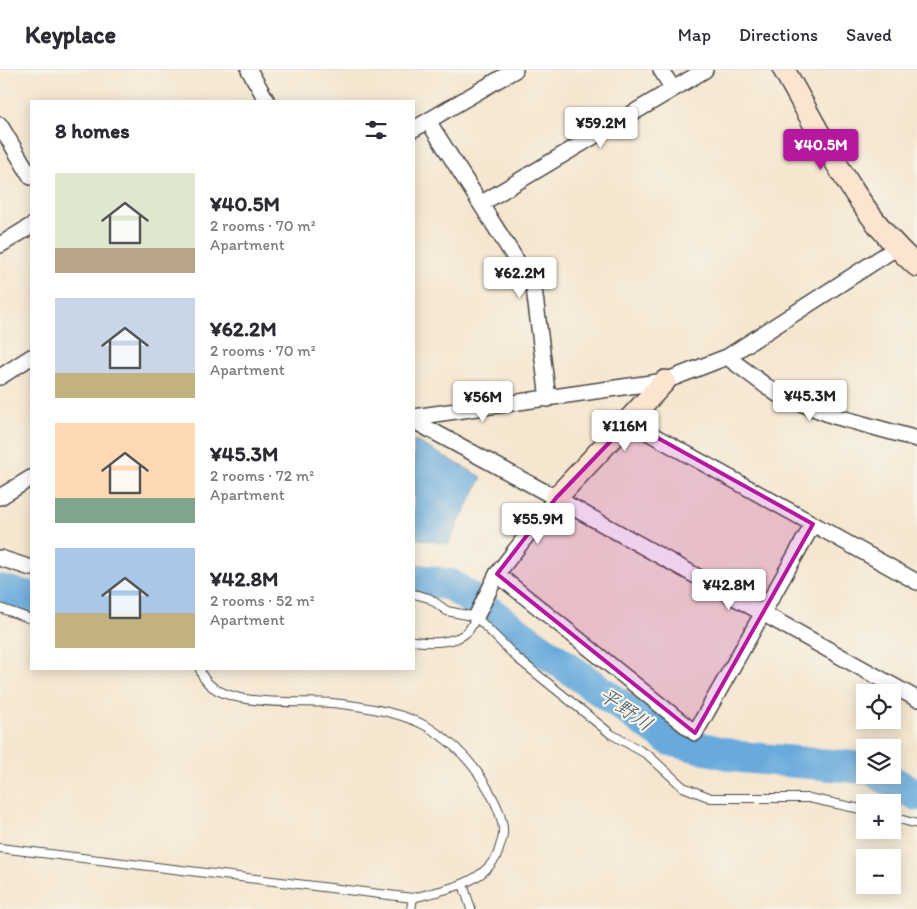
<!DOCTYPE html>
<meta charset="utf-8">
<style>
body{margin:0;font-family:Itim,"Klee One",sans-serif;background:#f2f2f3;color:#2b2b33;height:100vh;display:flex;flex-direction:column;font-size:19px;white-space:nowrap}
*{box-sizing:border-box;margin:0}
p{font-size:16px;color:#7c7c81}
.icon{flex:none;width:28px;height:28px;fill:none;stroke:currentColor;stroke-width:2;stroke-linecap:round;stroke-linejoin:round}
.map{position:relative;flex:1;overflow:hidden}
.sheet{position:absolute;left:30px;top:30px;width:385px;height:570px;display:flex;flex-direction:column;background:#fff;border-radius:0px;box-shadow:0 2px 12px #0003}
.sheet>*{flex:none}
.tools{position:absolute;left:856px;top:614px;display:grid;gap:10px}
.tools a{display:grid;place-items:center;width:45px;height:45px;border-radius:0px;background:#fff;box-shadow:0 2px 12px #0003;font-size:25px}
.price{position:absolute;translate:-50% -42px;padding:0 11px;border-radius:5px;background:#fff;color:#222;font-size:16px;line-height:32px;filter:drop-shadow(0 1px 2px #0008)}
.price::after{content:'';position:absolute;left:50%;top:30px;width:15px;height:11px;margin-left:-8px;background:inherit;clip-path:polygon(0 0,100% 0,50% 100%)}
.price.on{background:#b5179e;color:#fff}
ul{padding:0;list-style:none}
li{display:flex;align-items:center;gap:15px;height:125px;padding:0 25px}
li span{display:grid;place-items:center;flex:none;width:140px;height:100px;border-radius:0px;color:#555}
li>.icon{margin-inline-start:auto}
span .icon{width:60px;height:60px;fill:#fffc;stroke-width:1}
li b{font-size:21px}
h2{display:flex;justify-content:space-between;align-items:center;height:60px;padding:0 25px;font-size:21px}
header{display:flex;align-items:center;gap:30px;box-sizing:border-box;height:70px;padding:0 25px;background:#fff;border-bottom:1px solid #e1e1e2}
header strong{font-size:24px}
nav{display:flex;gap:28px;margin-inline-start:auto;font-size:18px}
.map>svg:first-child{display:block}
.water{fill:#68aadc;stroke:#4a6a84}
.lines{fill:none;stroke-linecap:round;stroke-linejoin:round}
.river{stroke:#68aadc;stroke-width:32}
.lane-casing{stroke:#494744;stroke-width:10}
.street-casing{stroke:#494744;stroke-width:18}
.secondary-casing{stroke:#494744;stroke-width:24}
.lane{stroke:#fff;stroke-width:8}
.street{stroke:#fff;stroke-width:15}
.secondary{stroke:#fce5d0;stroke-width:21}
.marked{fill:#b5179e;fill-opacity:0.2;stroke:#b5179e;stroke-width:4;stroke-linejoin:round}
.labels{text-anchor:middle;stroke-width:4.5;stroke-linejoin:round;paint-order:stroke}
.water-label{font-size:20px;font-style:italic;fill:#405769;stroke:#f7f3e8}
</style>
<header>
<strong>Keyplace</strong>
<nav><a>Map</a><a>Directions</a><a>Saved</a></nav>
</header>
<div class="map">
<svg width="917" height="839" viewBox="0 0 917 839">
<rect width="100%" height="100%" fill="#f7f3e8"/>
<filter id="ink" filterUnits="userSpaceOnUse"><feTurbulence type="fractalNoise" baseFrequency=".02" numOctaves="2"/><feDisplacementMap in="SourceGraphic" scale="10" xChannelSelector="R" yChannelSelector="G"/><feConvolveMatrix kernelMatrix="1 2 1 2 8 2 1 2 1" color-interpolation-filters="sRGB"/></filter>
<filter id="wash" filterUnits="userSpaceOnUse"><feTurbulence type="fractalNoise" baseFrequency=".0096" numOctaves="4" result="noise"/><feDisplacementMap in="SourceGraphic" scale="20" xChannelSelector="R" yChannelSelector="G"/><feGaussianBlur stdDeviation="1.12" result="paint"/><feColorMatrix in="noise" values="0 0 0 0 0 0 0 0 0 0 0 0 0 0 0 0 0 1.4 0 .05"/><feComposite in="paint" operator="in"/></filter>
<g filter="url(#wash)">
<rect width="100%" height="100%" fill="#f5e6cf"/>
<!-- water -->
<path class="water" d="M414,370L482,407L448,474L414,468Z"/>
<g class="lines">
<!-- river -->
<path class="river" d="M414,509L451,515L670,670L740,687L865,698
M0,520L31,527
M880,705L917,725"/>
</g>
</g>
<g filter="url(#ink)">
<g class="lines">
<defs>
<path id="lane" d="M414,524L429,528L447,541L476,547L517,588L611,664L648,685L683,717L711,728H809L865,740
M0,538L31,549
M414,571C429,573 456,574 468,561C471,558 474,551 476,547
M892,747L917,754
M0,778L413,828C441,820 477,816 494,790C498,786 499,778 501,773C508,756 496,733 488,719C474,694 453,672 428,657C401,642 362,636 332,633C300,630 210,641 200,599
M463,814L471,839
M411,839L413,828"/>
<path id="street" d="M249,0L267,31
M661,0L673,19
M428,51L534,218L548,329
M0,55L31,107
M414,59L515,0
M482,133L705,0
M0,175L31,156
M727,287L777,324L834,346L917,369
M0,307L31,287
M414,347L665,311L727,287L896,178
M414,351L556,428L917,629
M0,427L31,408
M813,454L917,512
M0,488L31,498
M497,504L695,663L813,454L629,352
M476,547L497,504L556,428"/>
<path id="secondary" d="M784,0C823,68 857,144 917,196
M556,428L665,311"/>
</defs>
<!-- lane casing -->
<use href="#lane" class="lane-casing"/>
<!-- street casing -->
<use href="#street" class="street-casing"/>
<!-- secondary casing -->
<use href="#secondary" class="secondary-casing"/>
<!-- lane -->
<use href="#lane" class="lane"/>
<!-- street -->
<use href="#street" class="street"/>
<!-- secondary -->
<use href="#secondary" class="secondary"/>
</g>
</g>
<!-- marked area -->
<path class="marked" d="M629,352L813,454L695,663L497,504L556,428Z"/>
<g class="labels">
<!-- water labels -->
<g class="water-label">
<text transform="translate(626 639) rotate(35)" y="7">平野川</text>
</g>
</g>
</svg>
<div class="tools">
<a><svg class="icon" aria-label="locate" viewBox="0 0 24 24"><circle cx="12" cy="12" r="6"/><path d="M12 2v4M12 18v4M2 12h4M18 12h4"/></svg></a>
<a><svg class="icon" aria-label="layers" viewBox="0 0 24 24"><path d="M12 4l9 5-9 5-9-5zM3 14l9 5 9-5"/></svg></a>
<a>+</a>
<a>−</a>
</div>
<b class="price" style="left:601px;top:79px">¥59.2M</b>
<b class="price on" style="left:821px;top:101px">¥40.5M</b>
<b class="price" style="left:520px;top:229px">¥62.2M</b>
<b class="price" style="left:810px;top:352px">¥45.3M</b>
<b class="price" style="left:483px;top:353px">¥56M</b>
<b class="price" style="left:625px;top:382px">¥116M</b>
<b class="price" style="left:538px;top:475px">¥55.9M</b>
<b class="price" style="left:729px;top:541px">¥42.8M</b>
<section class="sheet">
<h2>8 homes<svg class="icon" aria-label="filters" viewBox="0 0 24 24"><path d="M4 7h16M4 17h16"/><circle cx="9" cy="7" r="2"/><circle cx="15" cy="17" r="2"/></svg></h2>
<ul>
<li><span style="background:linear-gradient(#dfe7d0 75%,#b9a48a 0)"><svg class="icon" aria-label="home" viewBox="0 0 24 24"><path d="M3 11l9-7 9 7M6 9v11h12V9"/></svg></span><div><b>¥40.5M</b><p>2 rooms · 70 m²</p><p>Apartment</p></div></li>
<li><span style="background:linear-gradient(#c9d6e8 75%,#c2b280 0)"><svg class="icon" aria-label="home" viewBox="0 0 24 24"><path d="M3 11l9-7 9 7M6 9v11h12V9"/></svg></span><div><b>¥62.2M</b><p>2 rooms · 70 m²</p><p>Apartment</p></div></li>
<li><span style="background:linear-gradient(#ffd9b3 75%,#7fa58c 0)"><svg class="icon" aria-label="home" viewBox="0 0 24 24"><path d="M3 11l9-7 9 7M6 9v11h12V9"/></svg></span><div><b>¥45.3M</b><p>2 rooms · 72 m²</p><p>Apartment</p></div></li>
<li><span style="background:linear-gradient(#a9c7e8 65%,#c2b280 0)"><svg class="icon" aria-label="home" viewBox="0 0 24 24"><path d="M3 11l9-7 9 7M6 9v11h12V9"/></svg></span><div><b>¥42.8M</b><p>2 rooms · 52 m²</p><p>Apartment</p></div></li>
</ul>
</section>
</div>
